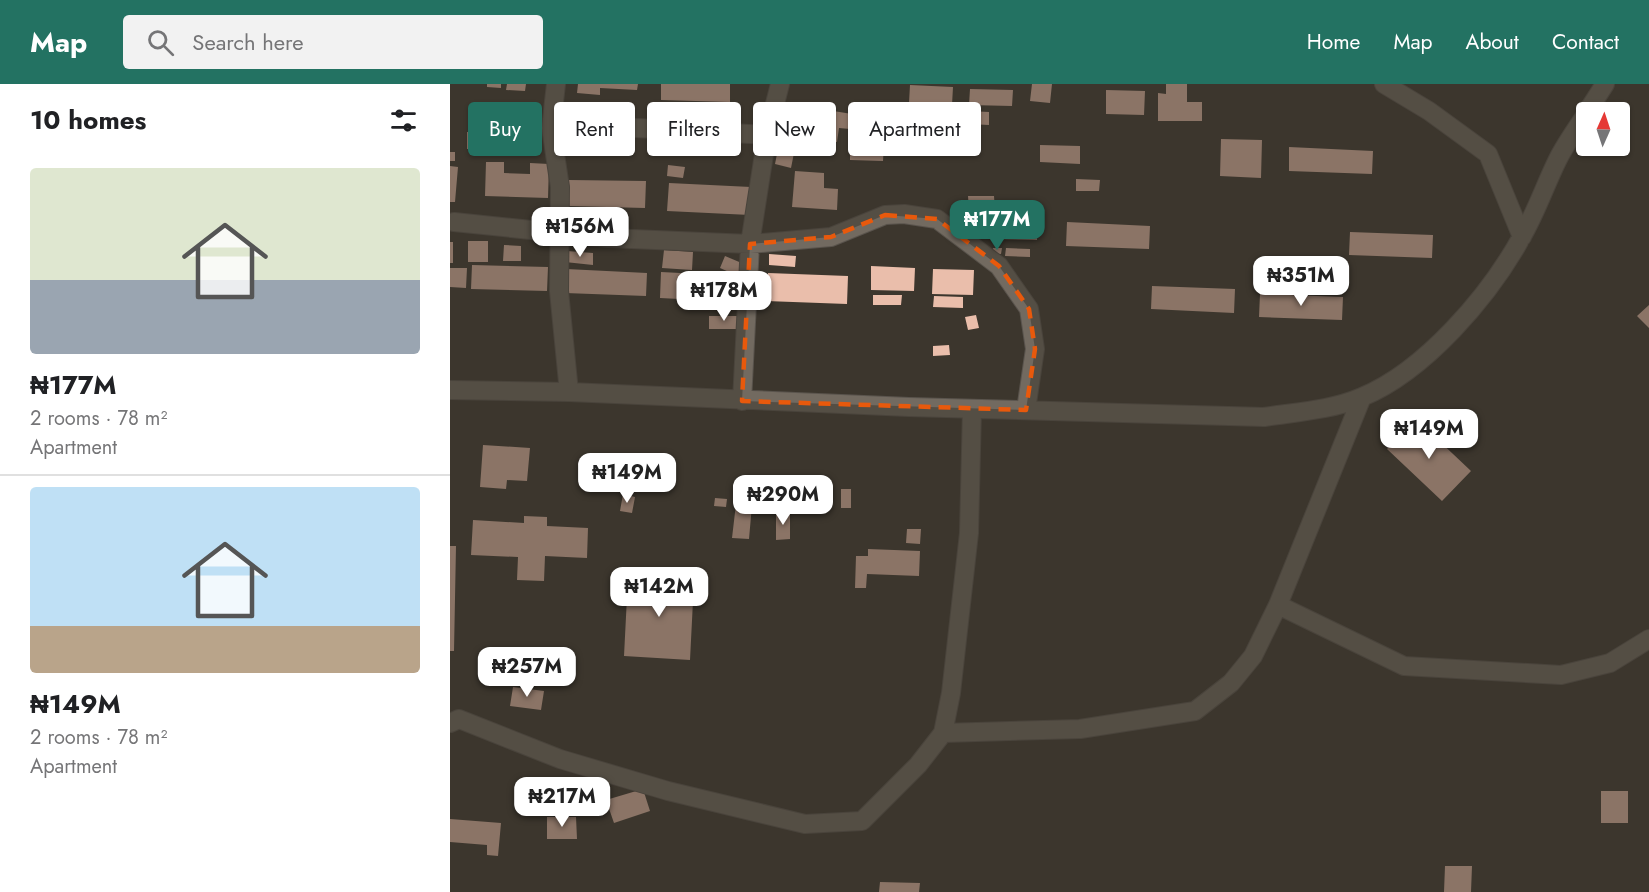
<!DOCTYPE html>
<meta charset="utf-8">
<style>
body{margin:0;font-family:Jost,sans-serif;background:#f2f2f2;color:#202124;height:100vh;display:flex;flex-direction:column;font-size:22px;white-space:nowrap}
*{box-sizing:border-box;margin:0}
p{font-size:20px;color:#757577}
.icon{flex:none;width:33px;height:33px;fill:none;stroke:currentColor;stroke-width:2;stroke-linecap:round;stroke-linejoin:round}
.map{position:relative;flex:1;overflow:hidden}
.sheet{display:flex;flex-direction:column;background:#fff;width:450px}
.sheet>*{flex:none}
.guide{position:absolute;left:18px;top:18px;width:570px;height:54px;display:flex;gap:12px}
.needle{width:39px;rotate:3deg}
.tools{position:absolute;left:1126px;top:18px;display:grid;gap:12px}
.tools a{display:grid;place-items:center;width:54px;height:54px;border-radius:6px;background:#fff;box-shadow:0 2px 4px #0004;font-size:30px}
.price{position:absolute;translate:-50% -51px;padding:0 14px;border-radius:12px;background:#fff;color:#222;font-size:20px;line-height:39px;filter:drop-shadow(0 2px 3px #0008)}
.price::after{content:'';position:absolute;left:50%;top:36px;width:18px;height:14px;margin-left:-9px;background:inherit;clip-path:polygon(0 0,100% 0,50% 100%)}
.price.current{background:#237262;color:#fff}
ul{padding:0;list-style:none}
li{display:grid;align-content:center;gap:12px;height:318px;padding:0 30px}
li+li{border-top:2px solid #e0e0e0}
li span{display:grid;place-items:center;height:186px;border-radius:6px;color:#555}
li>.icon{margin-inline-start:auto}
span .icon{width:108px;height:108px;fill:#fffc;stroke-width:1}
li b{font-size:26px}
h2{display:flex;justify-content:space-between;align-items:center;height:72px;padding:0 30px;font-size:26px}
.pill{padding:0 21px;border-radius:6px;background:#fff;box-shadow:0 2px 4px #0004;font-size:21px;line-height:54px}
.pill.current{background:#237262;color:#fff}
header{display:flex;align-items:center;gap:36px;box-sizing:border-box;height:84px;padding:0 30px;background:#237262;color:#fff}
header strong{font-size:28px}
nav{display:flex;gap:33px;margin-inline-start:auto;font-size:21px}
.search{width:420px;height:54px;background:#f2f2f2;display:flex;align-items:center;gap:15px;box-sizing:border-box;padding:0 21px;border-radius:6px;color:#757577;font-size:22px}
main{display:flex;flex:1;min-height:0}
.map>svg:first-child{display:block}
.building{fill:#eabeab}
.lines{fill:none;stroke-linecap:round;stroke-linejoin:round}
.minor-casing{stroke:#5a544d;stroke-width:20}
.minor{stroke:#726a60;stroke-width:18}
.marked{fill:none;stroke:#e8590c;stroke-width:4.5;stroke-dasharray:12 8;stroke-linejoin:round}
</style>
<header>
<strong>Map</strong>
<div class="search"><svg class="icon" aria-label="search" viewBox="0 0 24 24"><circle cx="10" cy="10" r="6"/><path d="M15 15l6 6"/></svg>Search here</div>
<nav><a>Home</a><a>Map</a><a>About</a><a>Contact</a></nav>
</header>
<main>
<section class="sheet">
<h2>10 homes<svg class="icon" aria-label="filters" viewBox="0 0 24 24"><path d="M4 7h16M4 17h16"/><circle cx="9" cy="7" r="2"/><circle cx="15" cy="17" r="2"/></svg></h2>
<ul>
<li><span style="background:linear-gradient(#dfe7d0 60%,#9aa5b1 0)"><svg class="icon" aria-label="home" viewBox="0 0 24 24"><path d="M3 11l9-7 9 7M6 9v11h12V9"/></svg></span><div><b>₦177M</b><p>2 rooms · 78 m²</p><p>Apartment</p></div></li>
<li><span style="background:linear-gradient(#bfe0f5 75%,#b9a48a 0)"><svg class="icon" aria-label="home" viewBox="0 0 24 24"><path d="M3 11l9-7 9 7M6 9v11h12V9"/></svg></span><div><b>₦149M</b><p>2 rooms · 78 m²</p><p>Apartment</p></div></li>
</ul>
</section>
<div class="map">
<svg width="1199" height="808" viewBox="0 0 1199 808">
<rect width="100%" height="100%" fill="#3c362d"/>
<!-- building -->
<path class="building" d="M37,0H51V4L37,3Z
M57,0H76L75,7L56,6Z
M128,0H188L187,6L150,4V11L127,9Z
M211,0H280V18L211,16Z
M582,0H602L600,19L580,17Z
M716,0H737V18H752V37H708V9L716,10Z
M460,1L503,3L502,21L459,19Z
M520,5L563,6L562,22L519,21Z
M656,6L695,7L694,31L656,30Z
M129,19L145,20L144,31L128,30Z
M407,21L435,22V40L406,39Z
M377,26L402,30L400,45L389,44L387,58L373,56Z
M519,27L539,28V41L518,40Z
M46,34H61V43H46Z
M404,43L436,45L435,56L404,54Z
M17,48L55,49V66L17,65Z
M330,55L346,59L341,84L325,80Z
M353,55H368L367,65H352Z
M771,55L812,56L811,94L770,92Z
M400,59L434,60L433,77L400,76Z
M590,61L630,62V80L590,78Z
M839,63L923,67L922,90L839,87Z
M0,68H5V77H0Z
M36,78H54V89L80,90V79L99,80L98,114L35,112Z
M218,81L235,83L233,94L217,92Z
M0,82L8,83L5,118H0Z
M345,87L374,89V104L388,105L387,126L342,123Z
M626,95L650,96L649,107H626Z
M119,96L196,97L195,124L118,122Z
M219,99L301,103L300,131L217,127Z
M518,112H544L545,127H519Z
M545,133L587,135V156L544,155Z
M617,138L700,142L699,165L616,162Z
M900,148L983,151L982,174L899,171Z
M18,157H38V178H18Z
M0,158H3V179H0Z
M54,161L71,162V177H53Z
M543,164H552L551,170L542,169Z
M556,164L580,165V173L555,172Z
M214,166L243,168L242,186L212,184Z
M117,167L143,169V181L115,178Z
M319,170L346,172L345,183L319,181Z
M275,172L294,180L288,192L270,184Z
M22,181L98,183L97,207L21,205Z
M421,182L465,184L464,207L421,206Z
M0,184H17L16,204L0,203Z
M116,185L197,189L196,212L115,209Z
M483,185L524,186L523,211L482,210Z
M211,188L288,192L287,218L210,214Z
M318,189L398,192L397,220L316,217Z
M702,202L785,205L784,229L701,225Z
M810,210L893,213L892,236L809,233Z
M423,211H452L451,221H423Z
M484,212L513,213V224L483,223Z
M1199,221V244L1187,232Z
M526,231L529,244L518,246L515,233Z
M259,232H288V245H259Z
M499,261L500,271L483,272V262Z
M966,335L1021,387L992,417L937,365Z
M33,361L80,364L77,397L57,396L56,405L30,403Z
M391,405H401V424H391Z
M173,410L185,413L182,429L170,427Z
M265,414L277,415L276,423L264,422Z
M286,420L302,421L299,455L282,454Z
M326,428L340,429V455L326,456Z
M74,432L97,433V442L138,444L137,474L95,472L94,497L67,496L68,473L21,471L23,436L74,439Z
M457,445H471L470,460L456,459Z
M0,462H6L4,567H0Z
M418,465L470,467L469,492L417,490L416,504H405L406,472H418Z
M178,493L244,497L240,576L174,572Z
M63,603L94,607L91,626L60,622Z
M193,705L200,727L164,739L156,716Z
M1151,707H1178V739H1151Z
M97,733H126L127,755H97Z
M0,735L51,739L48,772L37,771V761L0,758Z
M995,782H1022L1021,808H994Z
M430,798L470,799L469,808H429Z"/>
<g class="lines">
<defs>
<path id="minor" d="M106,0L101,44L110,103L109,207L119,308
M934,0L979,27L1038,70L1072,153
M1137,28L1155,0
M101,44L167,43L317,51
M4,138L158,154L300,160L381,153L435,131L454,130L487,135L549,182L579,225L585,265L576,326
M0,306L119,308L459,323L814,333C847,328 882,326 912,313C975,287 1039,212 1071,154C1086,129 1095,101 1108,75C1116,59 1127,44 1137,29
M292,317L300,160L317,51L330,0
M828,521L954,582L1111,591L1160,579L1199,555
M0,639L9,635L110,675L218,707L355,740L412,737L468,681L493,649L501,609L519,449L522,325
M493,649L630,645L745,627L781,599L803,572L828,521L912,313"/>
</defs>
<!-- minor casing -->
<use href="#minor" class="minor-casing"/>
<!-- minor -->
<use href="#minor" class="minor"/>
</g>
<!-- marked area -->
<path d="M0 0H1199V808H0ZM435,131L487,135L549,182L579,225L585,265L576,326L292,317L300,160L381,153Z" fill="#3c362d" fill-opacity=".55" fill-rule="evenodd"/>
<path class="marked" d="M435,131L487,135L549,182L579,225L585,265L576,326L292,317L300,160L381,153Z"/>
</svg>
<div class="tools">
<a><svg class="needle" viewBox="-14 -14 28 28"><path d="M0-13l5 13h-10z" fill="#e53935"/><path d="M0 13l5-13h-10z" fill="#757577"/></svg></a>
</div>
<b class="price current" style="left:547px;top:167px">₦177M</b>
<b class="price" style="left:130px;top:174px">₦156M</b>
<b class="price" style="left:851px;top:223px">₦351M</b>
<b class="price" style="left:274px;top:238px">₦178M</b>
<b class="price" style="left:979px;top:376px">₦149M</b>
<b class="price" style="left:177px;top:420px">₦149M</b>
<b class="price" style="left:333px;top:442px">₦290M</b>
<b class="price" style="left:209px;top:534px">₦142M</b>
<b class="price" style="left:77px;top:614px">₦257M</b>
<b class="price" style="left:112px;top:744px">₦217M</b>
<div class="guide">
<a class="pill current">Buy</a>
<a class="pill">Rent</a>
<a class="pill">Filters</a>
<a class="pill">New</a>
<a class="pill">Apartment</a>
</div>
</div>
</main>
